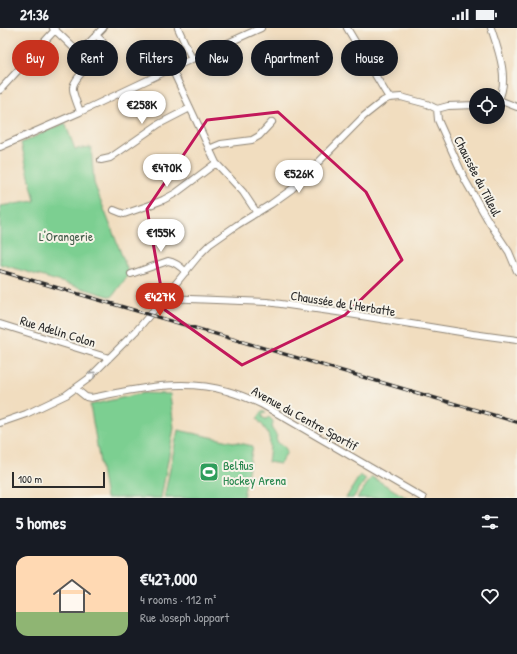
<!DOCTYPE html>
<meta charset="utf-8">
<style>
body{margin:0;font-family:"Patrick Hand",sans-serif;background:#20242c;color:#f1f3f6;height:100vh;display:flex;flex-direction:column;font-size:15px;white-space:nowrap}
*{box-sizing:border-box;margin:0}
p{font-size:13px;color:#9ea1a6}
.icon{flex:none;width:22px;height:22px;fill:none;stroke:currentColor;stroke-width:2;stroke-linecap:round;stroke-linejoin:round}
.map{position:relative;height:470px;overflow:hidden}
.panel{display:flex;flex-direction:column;background:#171b24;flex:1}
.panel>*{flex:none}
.hud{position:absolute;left:12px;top:12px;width:493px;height:36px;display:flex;gap:8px}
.tools{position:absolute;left:469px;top:60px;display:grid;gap:8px}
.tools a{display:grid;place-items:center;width:36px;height:36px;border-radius:50%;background:#171b24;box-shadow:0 2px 10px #0003;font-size:20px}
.scale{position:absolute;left:12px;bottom:10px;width:93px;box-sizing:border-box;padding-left:4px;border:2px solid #2b2b2b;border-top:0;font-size:11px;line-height:14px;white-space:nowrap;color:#2b2b2b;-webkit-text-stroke:3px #f7f3e8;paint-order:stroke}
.price{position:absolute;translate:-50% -34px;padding:0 9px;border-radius:14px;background:#fff;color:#222;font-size:13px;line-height:26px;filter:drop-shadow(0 1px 2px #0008)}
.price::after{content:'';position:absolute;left:50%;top:24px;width:12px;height:9px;margin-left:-6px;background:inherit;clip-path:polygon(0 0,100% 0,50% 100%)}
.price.selected{background:#c8321e;color:#fff}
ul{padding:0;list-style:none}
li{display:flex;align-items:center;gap:12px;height:100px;padding:0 16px}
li+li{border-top:1px solid #363941}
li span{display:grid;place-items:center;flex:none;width:112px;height:80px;border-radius:12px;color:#555}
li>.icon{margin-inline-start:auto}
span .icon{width:48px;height:48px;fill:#fffc;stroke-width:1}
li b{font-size:17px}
h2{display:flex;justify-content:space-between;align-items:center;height:48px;padding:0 16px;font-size:17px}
.tag{padding:0 14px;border-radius:18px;background:#171b24;box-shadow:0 2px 10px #0003;font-size:14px;line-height:36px}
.tag.selected{background:#c8321e;color:#fff}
.status{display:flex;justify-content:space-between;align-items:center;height:28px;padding:0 20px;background:#171b24;direction:ltr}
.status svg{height:11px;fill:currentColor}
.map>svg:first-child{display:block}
.green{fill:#7bcf91;stroke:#537d5e}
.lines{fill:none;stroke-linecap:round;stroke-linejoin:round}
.minor-casing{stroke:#8e8475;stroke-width:8}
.minor{stroke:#fff;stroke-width:6}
.rail-casing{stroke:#2b2b2b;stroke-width:3.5}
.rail{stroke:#f7f3e8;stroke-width:2;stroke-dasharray:6;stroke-linecap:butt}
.oneway{stroke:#a0a0a0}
.marked{fill:none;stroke:#c2185b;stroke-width:3;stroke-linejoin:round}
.labels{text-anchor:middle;stroke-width:4;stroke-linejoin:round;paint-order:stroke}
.street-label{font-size:13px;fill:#2b2b2b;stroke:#f7f3e8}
.park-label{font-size:13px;fill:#435c4a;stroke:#f7f3e8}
.leisure-label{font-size:13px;fill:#27864d;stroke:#f7f3e8;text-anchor:start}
</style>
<div class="status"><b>21:36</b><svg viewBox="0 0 49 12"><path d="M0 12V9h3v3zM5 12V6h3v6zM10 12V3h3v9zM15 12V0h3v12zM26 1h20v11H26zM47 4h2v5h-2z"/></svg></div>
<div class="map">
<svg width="517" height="470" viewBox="0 0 517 470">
<rect width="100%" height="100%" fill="#f7f3e8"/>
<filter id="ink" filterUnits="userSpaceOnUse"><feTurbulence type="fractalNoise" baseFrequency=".025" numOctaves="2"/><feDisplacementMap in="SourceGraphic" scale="8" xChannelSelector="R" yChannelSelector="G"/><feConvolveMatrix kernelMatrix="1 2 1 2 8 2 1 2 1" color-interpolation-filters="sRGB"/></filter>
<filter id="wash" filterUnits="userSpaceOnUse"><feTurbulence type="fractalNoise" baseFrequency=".012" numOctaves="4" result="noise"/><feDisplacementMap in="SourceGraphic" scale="16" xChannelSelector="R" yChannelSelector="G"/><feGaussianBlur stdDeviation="0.9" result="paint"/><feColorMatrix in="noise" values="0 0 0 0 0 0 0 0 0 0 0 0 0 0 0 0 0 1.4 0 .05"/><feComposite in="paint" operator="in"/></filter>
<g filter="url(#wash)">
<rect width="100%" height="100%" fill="#f1ddbf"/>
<!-- green -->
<path class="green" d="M65,95L75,121L91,119L94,155L129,246L112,269L0,236V178L35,173L21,115Z
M143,365L170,366L174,400L161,470H106L90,377Z
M263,382L266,384L263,386L262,388L263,390L266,391L269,389L273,393L272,401L277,408L276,410L278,415C282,417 286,419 287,424L280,436L268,434C271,413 272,407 257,391Z
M178,402L253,418L243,470H164Z
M360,447L366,451L353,470H346Z
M372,449L407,470H357Z"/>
</g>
<g filter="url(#ink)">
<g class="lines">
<defs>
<path id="minor" d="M53,0L79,25
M178,0L192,31
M347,0L389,70
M491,0C498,21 510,52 498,73
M96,7C100,11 105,14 104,20L90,36L79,25L103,0
M172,41L216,135L243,164L257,185
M0,62L55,2
M499,72L517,79
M437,81L438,92L465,152L489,194L509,224L517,243
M80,84C78,77 72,65 73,59C74,52 85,41 90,36
M0,119L80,84L192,31L261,0
M209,121L221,116L252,112L259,108L272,94
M101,132L110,130L159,96L190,80
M114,182L124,186L150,177L163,172L176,165L216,135
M131,246L168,233C175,234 181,239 186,244
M164,270L267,274L337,284L473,306L517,312
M0,296L109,330
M76,361L86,369L91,370C136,361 182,350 227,363C239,366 250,371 261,376L423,470
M0,395L26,386L66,367L88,351L137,302L164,270L200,226L210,216L237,197L271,176L292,161L364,88L383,73L389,70L401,69L427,76L437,81L448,78L476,77"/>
</defs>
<!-- minor casing -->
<use href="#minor" class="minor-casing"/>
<!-- minor -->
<use href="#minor" class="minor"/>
<defs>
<path id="rail" d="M0,243L517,394"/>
</defs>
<!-- rail casing -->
<use href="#rail" class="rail-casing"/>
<!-- rail -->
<use href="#rail" class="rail"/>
</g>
<!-- one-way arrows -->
<defs><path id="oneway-chevron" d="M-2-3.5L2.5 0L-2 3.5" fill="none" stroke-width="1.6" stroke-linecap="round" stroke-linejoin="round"/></defs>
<use class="oneway" href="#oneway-chevron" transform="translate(93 346) rotate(-44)"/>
</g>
<!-- marked area -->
<path class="marked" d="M278,84L366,164L402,232L345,287L242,337L165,282L147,181L207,92Z"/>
<!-- icons -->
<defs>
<symbol id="stadium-square" viewBox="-11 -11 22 22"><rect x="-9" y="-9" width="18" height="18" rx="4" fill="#2e9e5b" stroke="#f7f3e8"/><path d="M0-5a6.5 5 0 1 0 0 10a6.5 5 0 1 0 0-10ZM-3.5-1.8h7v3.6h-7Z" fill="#fff"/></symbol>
</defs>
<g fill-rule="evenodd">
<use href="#stadium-square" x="198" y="433" width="22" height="22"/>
</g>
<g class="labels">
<!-- street labels -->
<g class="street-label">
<text transform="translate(478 148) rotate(63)" y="5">Chaussée du Tilleul</text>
<text transform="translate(343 275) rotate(9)" y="5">Chaussée de l'Herbatte</text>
<text transform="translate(58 303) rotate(17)" y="5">Rue Adelin Colon</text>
<text transform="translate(305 390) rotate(29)" y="5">Avenue du Centre Sportif</text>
</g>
<!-- park labels -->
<g class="park-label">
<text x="66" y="213">L'Orangerie</text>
</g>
<!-- leisure labels -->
<g class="leisure-label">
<text x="223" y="442">Belfius<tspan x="223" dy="15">Hockey Arena</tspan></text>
</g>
</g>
</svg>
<div class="tools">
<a><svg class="icon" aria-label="locate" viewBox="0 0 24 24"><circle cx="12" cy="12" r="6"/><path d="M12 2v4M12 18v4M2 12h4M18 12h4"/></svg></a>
</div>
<div class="scale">100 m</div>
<b class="price" style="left:142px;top:97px">€258K</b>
<b class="price" style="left:167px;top:160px">€470K</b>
<b class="price" style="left:299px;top:166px">€526K</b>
<b class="price" style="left:161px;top:225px">€155K</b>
<b class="price selected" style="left:160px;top:289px">€427K</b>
<div class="hud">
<a class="tag selected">Buy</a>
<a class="tag">Rent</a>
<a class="tag">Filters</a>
<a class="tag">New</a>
<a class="tag">Apartment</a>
<a class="tag">House</a>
</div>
</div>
<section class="panel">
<h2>5 homes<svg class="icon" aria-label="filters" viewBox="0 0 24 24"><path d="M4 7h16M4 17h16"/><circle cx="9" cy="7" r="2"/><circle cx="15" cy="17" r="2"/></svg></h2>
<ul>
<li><span style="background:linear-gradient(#ffd9b3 70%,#8fb573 0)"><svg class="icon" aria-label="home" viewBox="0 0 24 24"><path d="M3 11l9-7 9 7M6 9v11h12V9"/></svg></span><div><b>€427,000</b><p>4 rooms · 112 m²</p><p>Rue Joseph Joppart</p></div><svg class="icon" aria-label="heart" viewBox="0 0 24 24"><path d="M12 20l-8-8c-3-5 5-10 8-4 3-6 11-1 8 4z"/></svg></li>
</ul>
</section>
